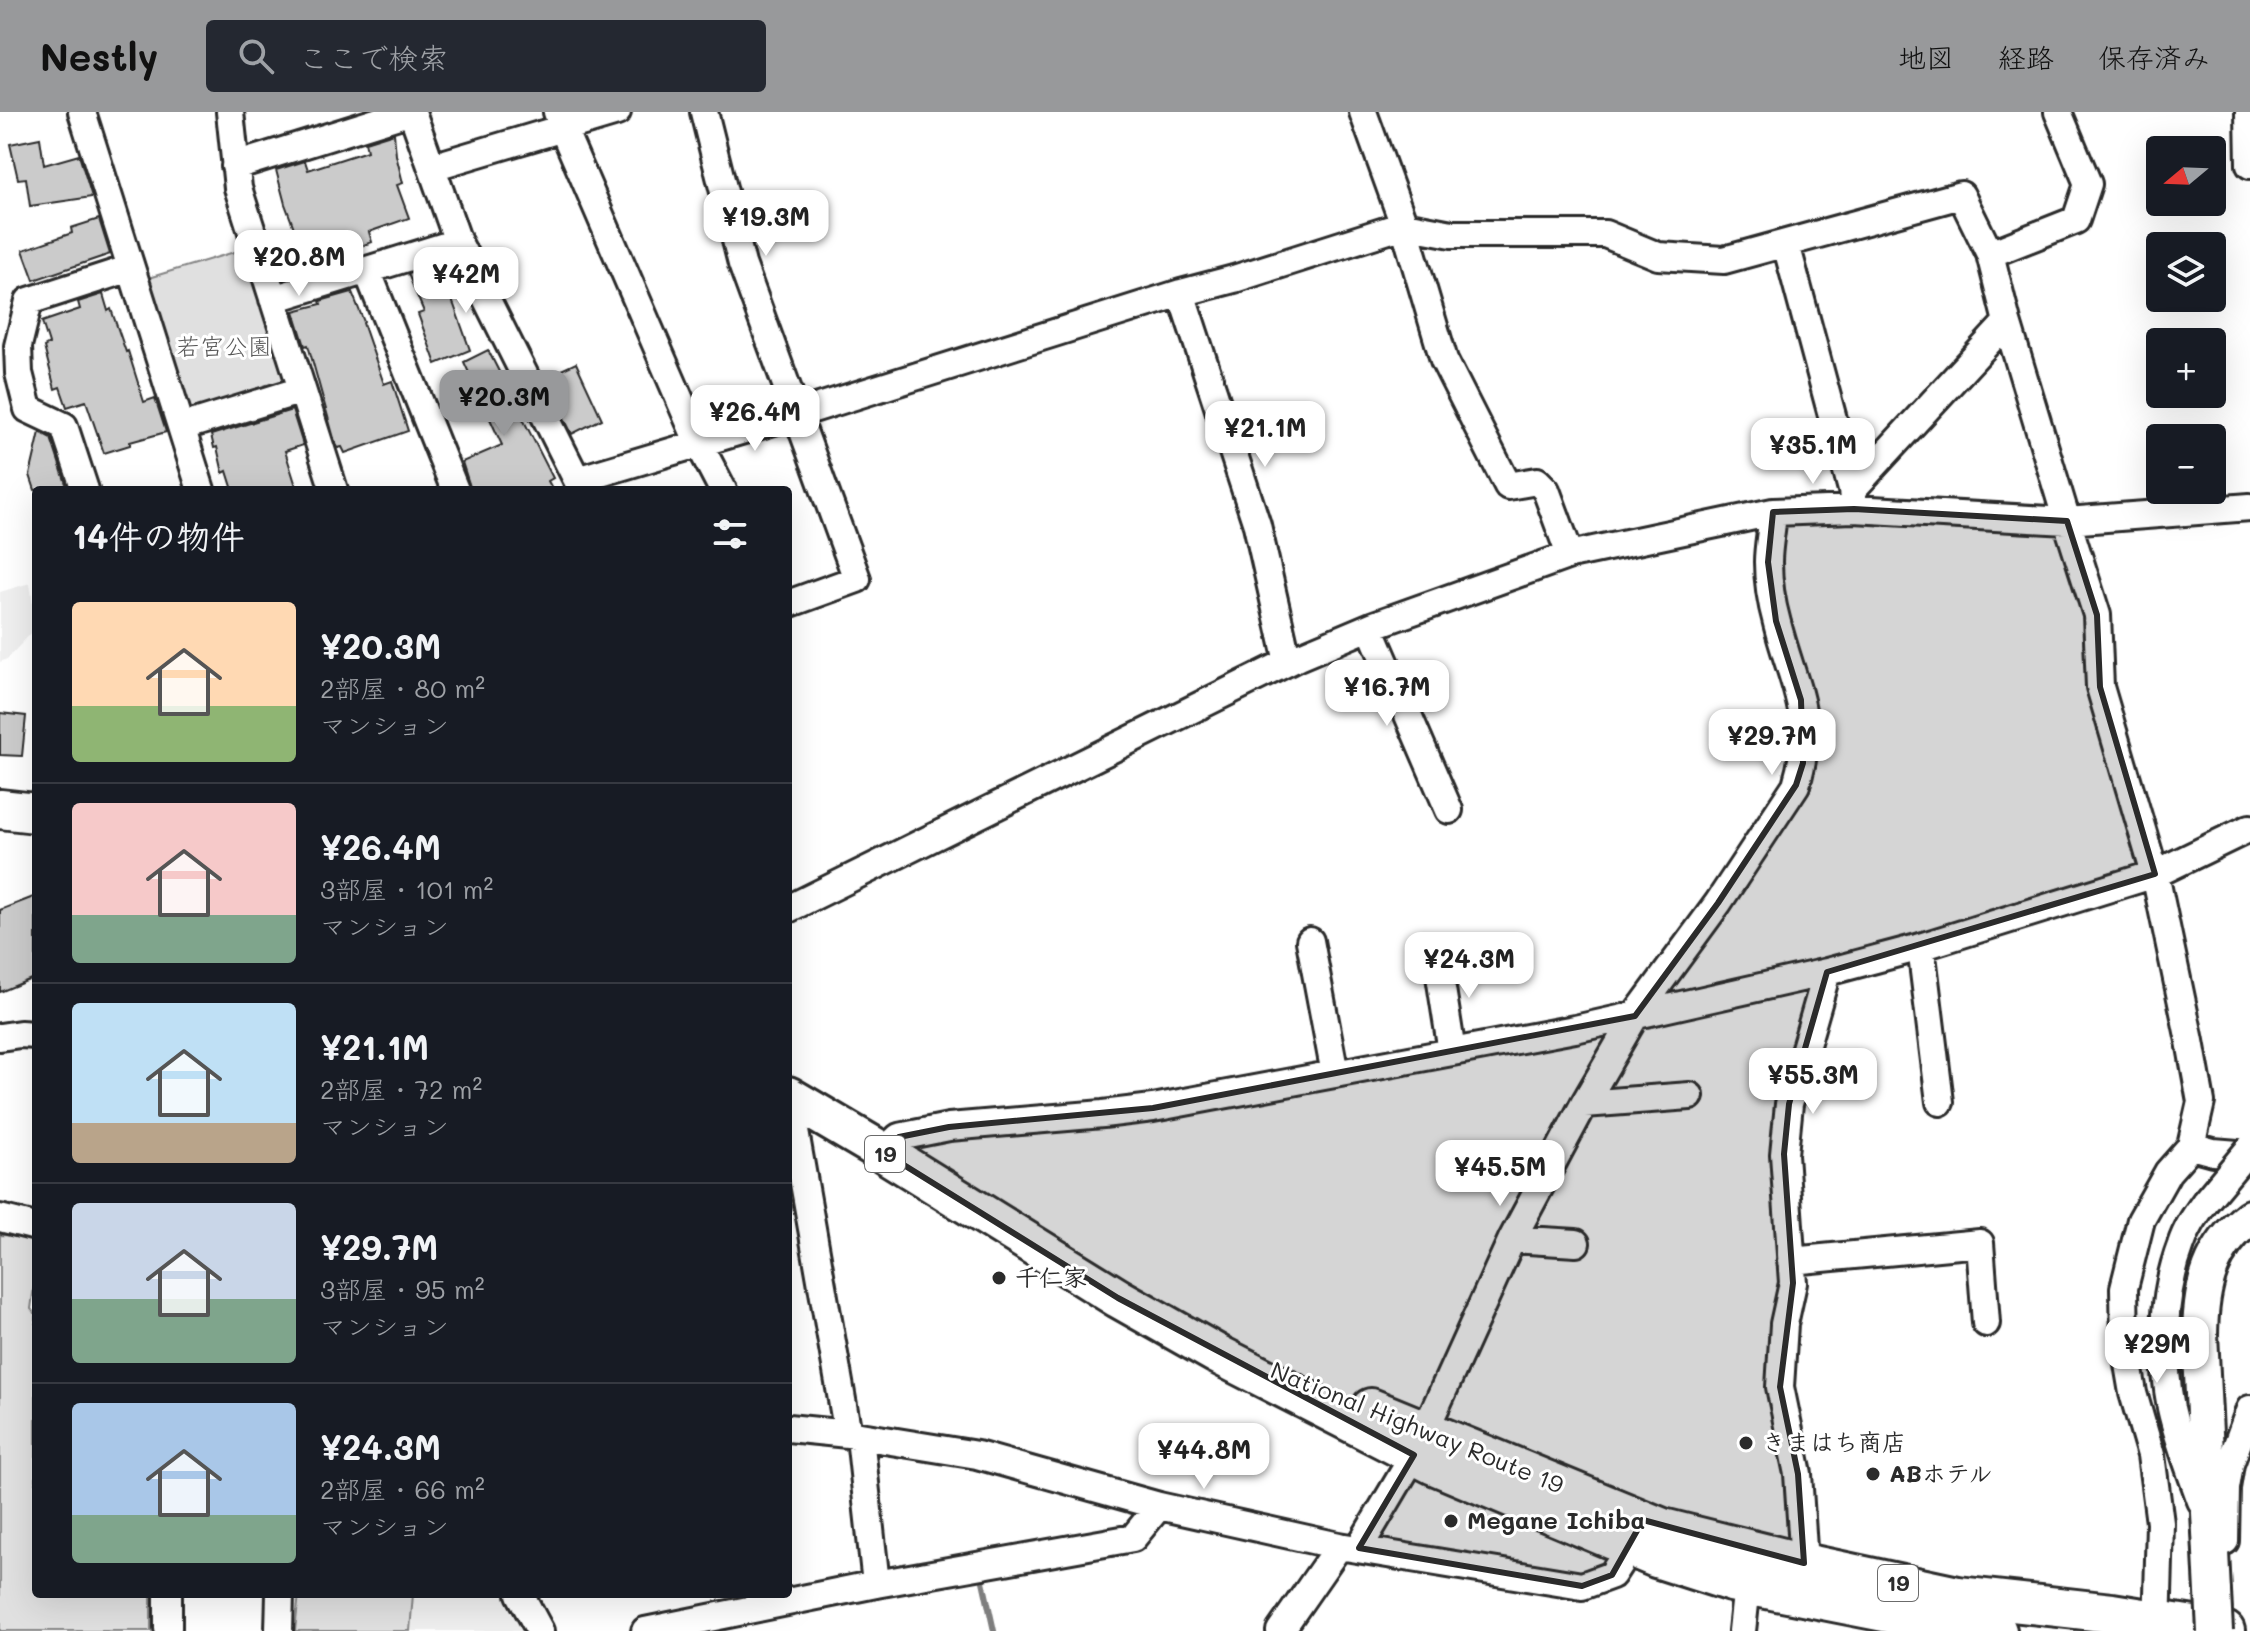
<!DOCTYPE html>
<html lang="ja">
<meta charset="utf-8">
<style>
body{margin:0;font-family:Mali,"Klee One",sans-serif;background:#242831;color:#f1f3f6;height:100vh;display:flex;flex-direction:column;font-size:30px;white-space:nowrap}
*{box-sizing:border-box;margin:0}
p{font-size:26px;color:#9ea1a6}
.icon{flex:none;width:44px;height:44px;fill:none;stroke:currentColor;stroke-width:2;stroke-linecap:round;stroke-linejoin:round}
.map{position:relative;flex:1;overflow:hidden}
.side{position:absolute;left:32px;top:374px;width:760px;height:1112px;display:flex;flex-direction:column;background:#171b24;border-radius:8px;box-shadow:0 8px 32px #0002}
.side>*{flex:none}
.needle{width:52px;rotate:251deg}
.controls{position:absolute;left:2146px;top:24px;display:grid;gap:16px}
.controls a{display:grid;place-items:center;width:80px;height:80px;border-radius:8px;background:#171b24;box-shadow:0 8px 32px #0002;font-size:40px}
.price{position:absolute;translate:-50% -68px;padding:0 18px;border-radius:16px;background:#fff;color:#222;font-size:26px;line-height:52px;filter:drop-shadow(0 2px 4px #0008)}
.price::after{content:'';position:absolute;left:50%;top:48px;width:24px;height:18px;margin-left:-12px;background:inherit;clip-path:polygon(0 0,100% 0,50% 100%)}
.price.active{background:#98999b;color:#111}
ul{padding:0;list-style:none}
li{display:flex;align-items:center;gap:24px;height:200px;padding:0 40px}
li+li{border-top:2px solid #363941}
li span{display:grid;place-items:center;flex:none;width:224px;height:160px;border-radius:8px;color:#555}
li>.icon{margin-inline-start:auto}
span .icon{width:96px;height:96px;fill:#fffc;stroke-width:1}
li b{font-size:34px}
h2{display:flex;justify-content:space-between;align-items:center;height:96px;padding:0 40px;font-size:34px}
header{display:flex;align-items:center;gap:48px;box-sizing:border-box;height:112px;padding:0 40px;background:#98999b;color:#111}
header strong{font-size:38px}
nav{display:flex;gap:44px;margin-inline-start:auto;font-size:28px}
.search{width:560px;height:72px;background:#242831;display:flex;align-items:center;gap:20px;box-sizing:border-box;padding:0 28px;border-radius:8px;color:#9ea1a6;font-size:30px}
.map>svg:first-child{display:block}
.built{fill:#efefef}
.green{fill:#e0e0e0;stroke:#868686;stroke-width:2}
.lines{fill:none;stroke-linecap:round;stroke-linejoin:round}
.stream{stroke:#7e7e7e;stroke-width:6}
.building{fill:#cbcbcb;stroke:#2b2b2b;stroke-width:2}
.minor-casing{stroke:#2b2b2b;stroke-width:32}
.major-casing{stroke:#2b2b2b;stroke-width:40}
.highway-casing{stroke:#2b2b2b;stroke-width:44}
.minor{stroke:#fff;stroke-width:26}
.major{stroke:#fff;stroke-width:34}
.highway{stroke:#fff;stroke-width:38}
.minor-bridge-casing{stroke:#2b2b2b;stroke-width:32;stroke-linecap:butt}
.major-bridge-casing{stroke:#2b2b2b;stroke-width:40;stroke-linecap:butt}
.minor-bridge{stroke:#fff;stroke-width:26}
.major-bridge{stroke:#fff;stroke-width:34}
.marked{fill:#2b2b2b;fill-opacity:0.2;stroke:#2b2b2b;stroke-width:6;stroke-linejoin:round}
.poi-dot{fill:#2b2b2b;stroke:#fff;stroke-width:3}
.labels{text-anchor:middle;stroke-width:6;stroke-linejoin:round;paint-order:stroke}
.shield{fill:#fff;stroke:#6b6b6b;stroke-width:2}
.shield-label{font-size:22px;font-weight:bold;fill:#2b2b2b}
.park-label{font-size:24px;fill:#585858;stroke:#fff}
.poi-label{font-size:24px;font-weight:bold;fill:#2b2b2b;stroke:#fff;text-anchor:start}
.street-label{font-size:24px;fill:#2b2b2b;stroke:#fff}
</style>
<header>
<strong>Nestly</strong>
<div class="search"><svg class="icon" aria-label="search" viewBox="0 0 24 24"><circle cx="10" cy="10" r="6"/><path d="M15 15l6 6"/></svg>ここで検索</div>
<nav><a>地図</a><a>経路</a><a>保存済み</a></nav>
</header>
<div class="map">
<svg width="2250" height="1519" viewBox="0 0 2250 1519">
<rect width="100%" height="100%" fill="#fff"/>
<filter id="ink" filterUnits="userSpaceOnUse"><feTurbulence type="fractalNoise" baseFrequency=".0125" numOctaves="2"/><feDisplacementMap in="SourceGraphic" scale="16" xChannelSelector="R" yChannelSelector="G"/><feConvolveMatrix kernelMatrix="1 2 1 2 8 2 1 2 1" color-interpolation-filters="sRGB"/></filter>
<g filter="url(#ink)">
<!-- built -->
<path class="built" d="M30,471L36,516L7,547L0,550V480Z
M287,1482H518L539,1519H286Z"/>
<!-- green -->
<path class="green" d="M251,135L295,273L187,305L145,167Z
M0,1123L36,1124V1159L31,1197L36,1203V1482H151V1519H0Z
M299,1482H413L410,1519H295Z"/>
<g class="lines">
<!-- stream -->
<path class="stream" d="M983,1469L994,1519"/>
</g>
<!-- building -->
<path class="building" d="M394,21L396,43L403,71L397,73L409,106L369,120L372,130L335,143L338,150L310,159L285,92L276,58L305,49L308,58L367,39L365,30Z
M40,26L44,53L79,43L92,85L30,94L26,66L18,67L10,32Z
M99,107L110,142L34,168L23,138L72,121L71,116Z
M437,153L454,193L470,238L436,252L418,202L424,200L408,162Z
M352,180L364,210L363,211L384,272L392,269L408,319L345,341L342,335L338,336L335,330L308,233L305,234L294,199L321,192L320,189Z
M103,182L108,199L111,197L126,240L128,239L144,290L155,286L166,320L130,330V333L104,341L86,289L67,295L60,275L55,277L44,235L49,232L42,210L80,197L78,190Z
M488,238L553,366L548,369L553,378H471L462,350L502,333L464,250Z
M576,251L602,307L572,322L544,266Z
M292,298L303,333L285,339L296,374L283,378H233L227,359L223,361L217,335L214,336L211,323Z
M40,320L51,326L68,378H35L30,363Z
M0,601L26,604L22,644L0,643Z
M36,784V865L0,880V798Z"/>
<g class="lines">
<defs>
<path id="minor" d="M82,0L201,378
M230,0L238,76L334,378
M412,0L458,130L582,378
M557,0L563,17L699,332L723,378
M704,0L742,152L857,467L788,492
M1363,0L1404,113L1444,248L1508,374L1537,369L1546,378L1570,443
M2249,0L2250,53
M235,54L408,0
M432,55L617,0
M1786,132L1852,378L1854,397
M1990,142L2076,108L2088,72L2058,0
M367,158L455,378
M1181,181L1257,413L1288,550
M273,187L458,130
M182,315L302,278
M577,368L797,302L1181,181L1234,167L1404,113L1452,122H1605L1658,144L1724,148L1961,83L1990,142L2007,210L2067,409L2097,503L2100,575L2155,762L2190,929L2201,990L2191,1034L2168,1060L2141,1108L2124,1176L2125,1234L2133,1281L2151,1343L2160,1411L2157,1519
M85,378L64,314L28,297L19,261L18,234L29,189L131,156
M1852,378L2007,210
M1370,515L1449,698
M788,797L1298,545L1374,513L1570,443L1773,400L1854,397L2067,409L2250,395
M1310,829L1335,962
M1921,835L1940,990
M1437,845L1452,940
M0,925L20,922L36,923
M789,985L848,1322
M1584,992L1690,984
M2191,1034L2213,1040L2250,1043
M883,1040L899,1025L949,1015L1103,1002L1153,996L1575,917L1827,860L1917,836L2155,762L2250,716
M0,1106L36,1115
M1512,1127L1576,1131
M1791,1149L1980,1131L1986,1211
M788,1316L848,1322L977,1343L1159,1394L1339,1434L1582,1474L1612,1463L1630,1435L1637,1420
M860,1325L876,1472
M2201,1389C2190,1358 2178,1328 2171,1296C2161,1244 2162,1183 2181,1133C2186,1117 2195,1104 2205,1090
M2225,1429L2226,1376L2230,1352L2250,1297
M1359,1436L1414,1343L1512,1127L1584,992L1635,904L1718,791L1796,673C1817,605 1793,575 1777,511C1772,493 1768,469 1768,450C1768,434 1772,417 1773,400
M1804,1451L1798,1362L1780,1275L1784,1212L1793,1171L1784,1042L1789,992L1827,860
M168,1482V1516
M520,1482L540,1519
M279,1519L280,1482
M645,1519L876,1472L1133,1426L1159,1394
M1280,1519L1339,1434
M1742,1519L1747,1473"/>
<path id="major" d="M2213,1480L2200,1222C2201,1173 2210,1136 2250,1105"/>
<path id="highway" d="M0,697L36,701
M788,984L883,1040L1118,1186L1217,1242L1434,1353L1656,1446L1731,1470L1905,1504L1997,1519
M1371,1296L1663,1416L1804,1451L1958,1484L2112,1501L2225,1519"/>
</defs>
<!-- minor casing -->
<use href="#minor" class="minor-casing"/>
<!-- major casing -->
<use href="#major" class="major-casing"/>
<!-- highway casing -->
<use href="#highway" class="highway-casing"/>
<!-- minor -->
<use href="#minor" class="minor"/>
<!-- major -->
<use href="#major" class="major"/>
<!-- highway -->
<use href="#highway" class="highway"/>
<defs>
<path id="minor-bridge" d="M2205,1090L2250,1036"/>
<path id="major-bridge" d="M2213,1480L2215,1519"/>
</defs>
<!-- minor-bridge casing -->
<use href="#minor-bridge" class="minor-bridge-casing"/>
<!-- major-bridge casing -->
<use href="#major-bridge" class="major-bridge-casing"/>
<!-- minor-bridge -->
<use href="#minor-bridge" class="minor-bridge"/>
<!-- major-bridge -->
<use href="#major-bridge" class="major-bridge"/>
</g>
</g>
<!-- marked area -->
<path class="marked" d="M1854,397L2067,409L2097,503L2100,575L2155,762L1827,860L1789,992L1784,1042L1793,1171L1780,1275L1798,1362L1804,1451L1643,1408L1612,1463L1582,1474L1359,1436L1414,1343L1118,1186L883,1040L899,1025L949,1015L1153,996L1635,904L1718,791L1796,673L1803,651L1801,588L1776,509L1768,450L1773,400Z"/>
<!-- markers -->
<g class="poi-dot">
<circle cx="999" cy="1166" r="8"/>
<circle cx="1746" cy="1331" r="8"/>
<circle cx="1873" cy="1362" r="8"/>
<circle cx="1451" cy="1409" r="8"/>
</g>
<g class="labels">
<!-- shield labels -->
<g class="shield">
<rect x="865" y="1024" width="40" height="36" rx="6"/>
<rect x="1878" y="1453" width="40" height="36" rx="6"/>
</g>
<g class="shield-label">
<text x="885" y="1050">19</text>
<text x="1898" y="1479">19</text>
</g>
<!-- park labels -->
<g class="park-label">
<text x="224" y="243">若宮公園</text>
</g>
<!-- poi labels -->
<g class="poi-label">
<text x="1015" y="1174">千仁家</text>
<text x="1762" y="1339">きまはち商店</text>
<text x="1889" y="1370">ABホテル</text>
<text x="1467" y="1417">Megane Ichiba</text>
</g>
<!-- street labels -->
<g class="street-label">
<text transform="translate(1417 1316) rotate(22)" y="8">National Highway Route 19</text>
</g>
</g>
</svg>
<div class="controls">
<a><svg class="needle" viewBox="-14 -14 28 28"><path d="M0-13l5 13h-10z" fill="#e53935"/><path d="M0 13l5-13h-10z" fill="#9ea1a6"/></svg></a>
<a><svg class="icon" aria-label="layers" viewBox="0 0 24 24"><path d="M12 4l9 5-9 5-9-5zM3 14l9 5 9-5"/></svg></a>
<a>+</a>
<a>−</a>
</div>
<b class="price" style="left:766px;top:146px">¥19.3M</b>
<b class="price" style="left:299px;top:186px">¥20.8M</b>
<b class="price" style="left:466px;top:203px">¥42M</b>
<b class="price active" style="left:504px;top:326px">¥20.3M</b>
<b class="price" style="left:755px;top:341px">¥26.4M</b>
<b class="price" style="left:1265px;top:357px">¥21.1M</b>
<b class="price" style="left:1813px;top:374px">¥35.1M</b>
<b class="price" style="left:1387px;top:616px">¥16.7M</b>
<b class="price" style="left:1772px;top:665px">¥29.7M</b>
<b class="price" style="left:1469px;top:888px">¥24.3M</b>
<b class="price" style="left:1813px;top:1004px">¥55.3M</b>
<b class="price" style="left:1500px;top:1096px">¥45.5M</b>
<b class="price" style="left:2157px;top:1273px">¥29M</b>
<b class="price" style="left:1204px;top:1379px">¥44.8M</b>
<section class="side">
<h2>14件の物件<svg class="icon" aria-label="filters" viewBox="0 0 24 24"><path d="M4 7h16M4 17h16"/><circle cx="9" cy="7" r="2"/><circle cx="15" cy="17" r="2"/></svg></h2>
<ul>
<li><span style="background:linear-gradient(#ffd9b3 65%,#8fb573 0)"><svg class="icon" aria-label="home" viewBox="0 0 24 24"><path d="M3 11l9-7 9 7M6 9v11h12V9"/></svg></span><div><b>¥20.3M</b><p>2部屋 · 80 m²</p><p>マンション</p></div></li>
<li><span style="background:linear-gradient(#f6c9c9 70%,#7fa58c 0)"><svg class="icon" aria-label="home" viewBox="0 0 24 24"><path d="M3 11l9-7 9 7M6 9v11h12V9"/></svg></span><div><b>¥26.4M</b><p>3部屋 · 101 m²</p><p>マンション</p></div></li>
<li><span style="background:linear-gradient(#bfe0f5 75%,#b9a48a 0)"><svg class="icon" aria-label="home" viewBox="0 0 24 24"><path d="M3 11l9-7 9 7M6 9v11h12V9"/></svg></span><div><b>¥21.1M</b><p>2部屋 · 72 m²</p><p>マンション</p></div></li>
<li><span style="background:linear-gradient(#c9d6e8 60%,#7fa58c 0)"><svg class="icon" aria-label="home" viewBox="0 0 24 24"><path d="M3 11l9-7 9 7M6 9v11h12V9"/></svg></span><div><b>¥29.7M</b><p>3部屋 · 95 m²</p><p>マンション</p></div></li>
<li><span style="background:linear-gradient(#a9c7e8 70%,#7fa58c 0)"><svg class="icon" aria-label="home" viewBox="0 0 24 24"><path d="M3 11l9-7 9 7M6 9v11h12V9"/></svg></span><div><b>¥24.3M</b><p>2部屋 · 66 m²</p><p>マンション</p></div></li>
</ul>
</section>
</div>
